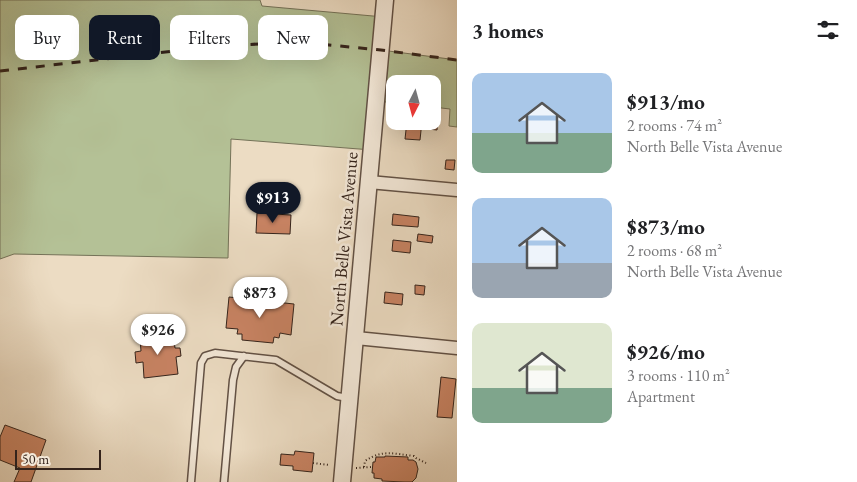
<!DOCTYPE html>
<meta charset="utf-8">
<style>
body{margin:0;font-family:"EB Garamond",serif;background:#f2f2f2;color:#202124;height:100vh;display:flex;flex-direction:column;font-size:19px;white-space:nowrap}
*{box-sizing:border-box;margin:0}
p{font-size:16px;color:#757577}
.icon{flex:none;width:28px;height:28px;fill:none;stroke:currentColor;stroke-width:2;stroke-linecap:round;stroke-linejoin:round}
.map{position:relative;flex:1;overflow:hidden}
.panel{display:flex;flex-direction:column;background:#fff;width:400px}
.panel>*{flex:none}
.top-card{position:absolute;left:15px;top:15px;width:366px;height:45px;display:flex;gap:10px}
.needle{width:32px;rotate:186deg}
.controls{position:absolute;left:386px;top:75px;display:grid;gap:10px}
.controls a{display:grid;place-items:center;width:55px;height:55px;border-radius:10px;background:#fff;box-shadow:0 5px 20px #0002;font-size:25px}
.scale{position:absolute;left:15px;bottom:12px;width:86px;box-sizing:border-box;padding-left:5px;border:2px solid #34231b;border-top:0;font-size:14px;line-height:18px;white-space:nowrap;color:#34231b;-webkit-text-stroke:4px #f3e8d8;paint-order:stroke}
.price{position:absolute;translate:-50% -42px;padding:0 11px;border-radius:18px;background:#fff;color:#222;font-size:16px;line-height:32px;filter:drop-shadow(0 1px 2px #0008)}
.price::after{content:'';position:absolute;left:50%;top:30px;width:15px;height:11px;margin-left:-8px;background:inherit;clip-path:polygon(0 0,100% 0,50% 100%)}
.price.selected{background:#111827;color:#fff}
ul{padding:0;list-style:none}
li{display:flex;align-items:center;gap:15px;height:125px;padding:0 15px}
li span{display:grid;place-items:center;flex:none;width:140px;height:100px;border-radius:10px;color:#555}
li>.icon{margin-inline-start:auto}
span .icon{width:60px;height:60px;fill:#fffc;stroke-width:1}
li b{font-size:21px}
h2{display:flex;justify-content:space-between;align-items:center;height:60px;padding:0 15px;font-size:21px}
.pill{padding:0 18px;border-radius:10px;background:#fff;box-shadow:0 5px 20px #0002;font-size:18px;line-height:45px}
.pill.selected{background:#111827;color:#fff}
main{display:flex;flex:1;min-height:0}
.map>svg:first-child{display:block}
.green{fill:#b4c196;stroke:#747258}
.building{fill:#c88363;stroke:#34231b}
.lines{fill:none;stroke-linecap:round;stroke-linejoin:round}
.service-casing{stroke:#625145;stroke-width:9}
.minor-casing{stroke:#625145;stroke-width:15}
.tertiary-casing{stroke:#625145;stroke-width:19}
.path{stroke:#34231b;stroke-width:2;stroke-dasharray:1 2.5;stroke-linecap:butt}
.service{stroke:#f3e8d8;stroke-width:6}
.minor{stroke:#f3e8d8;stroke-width:12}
.tertiary{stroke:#f3e8d8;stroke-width:16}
.rail{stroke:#34231b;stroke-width:3;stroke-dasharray:9 9;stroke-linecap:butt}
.labels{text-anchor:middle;stroke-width:5;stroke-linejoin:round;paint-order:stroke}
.street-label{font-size:18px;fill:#34231b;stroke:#f3e8d8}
</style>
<main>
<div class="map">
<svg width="457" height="482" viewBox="0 0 457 482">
<rect width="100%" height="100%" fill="#ecdcc3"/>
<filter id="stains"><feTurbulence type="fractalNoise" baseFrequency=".004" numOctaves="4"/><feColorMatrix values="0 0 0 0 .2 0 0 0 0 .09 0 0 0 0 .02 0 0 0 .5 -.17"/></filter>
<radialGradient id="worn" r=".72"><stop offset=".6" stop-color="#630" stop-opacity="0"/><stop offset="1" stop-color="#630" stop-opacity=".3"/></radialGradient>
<!-- green -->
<path class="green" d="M0,0H260L262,6L384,17L381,50L457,60V127L449,126L450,109L433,107L432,84H395V103L377,101L372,150L231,139L228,258L14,254L0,259Z"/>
<!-- building -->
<path class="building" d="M432,120H438L437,130L428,129L429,121H432Z
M407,121H422L420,140L405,139Z
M446,160H455L454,170L445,169Z
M257,213L291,215L290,234L256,233Z
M393,214L419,217L418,227L392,225Z
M418,234L433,236L432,243L417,241Z
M393,240L411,242L410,253L392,251Z
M415,285L425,286L424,295L415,294Z
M385,292L403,294L402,305L384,303Z
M229,297L294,304L291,335L280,333L279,338L274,337L273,343L242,340V334H237L238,329L226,328Z
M173,334L175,348H180L181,356L176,357L178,374L144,378L143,362L136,363L135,352L141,351L140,338Z
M441,377L456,379L452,418L437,417Z
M5,425L46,440L31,482H14L20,468L0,460V437Z
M295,451L314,453L312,472L293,470V466L280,465L281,454L294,455Z
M385,456L408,457V460H413L416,462L418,469L416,478L412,482H405L382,481V479L374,478V473H372L373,462H375L376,457H385Z"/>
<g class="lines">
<defs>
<path id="service" d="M191,482L201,363L205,356L215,353L276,360L337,396L348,398
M224,482L233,380L236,367L244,356"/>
<path id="minor" d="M369,182L457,190
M356,338L457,348"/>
<path id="tertiary" d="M342,482L385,0"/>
</defs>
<!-- service casing -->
<use href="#service" class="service-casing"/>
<!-- minor casing -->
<use href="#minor" class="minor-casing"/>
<!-- tertiary casing -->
<use href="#tertiary" class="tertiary-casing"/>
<!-- path -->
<path class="path" d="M313,463L329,465
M364,467L365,461C383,449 394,454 414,456L416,458L426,463
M356,468L372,467"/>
<!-- service -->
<use href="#service" class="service"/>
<!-- minor -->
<use href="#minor" class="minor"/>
<!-- tertiary -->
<use href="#tertiary" class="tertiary"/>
<!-- rail -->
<path class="rail" d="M0,71L218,46L299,42L381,50L457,60"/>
</g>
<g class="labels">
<!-- street labels -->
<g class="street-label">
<text transform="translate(344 239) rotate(-85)" y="6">North Belle Vista Avenue</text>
</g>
</g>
<rect width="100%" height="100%" filter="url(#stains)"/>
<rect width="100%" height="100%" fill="url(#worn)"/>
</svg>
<div class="controls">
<a><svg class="needle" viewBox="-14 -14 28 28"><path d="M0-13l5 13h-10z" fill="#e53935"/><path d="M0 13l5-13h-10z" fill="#757577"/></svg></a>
</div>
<div class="scale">50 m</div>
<b class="price selected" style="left:273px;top:224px">$913</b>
<b class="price" style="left:260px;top:319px">$873</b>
<b class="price" style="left:158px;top:356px">$926</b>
<div class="top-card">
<a class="pill">Buy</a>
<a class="pill selected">Rent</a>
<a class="pill">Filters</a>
<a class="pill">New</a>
</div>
</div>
<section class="panel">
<h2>3 homes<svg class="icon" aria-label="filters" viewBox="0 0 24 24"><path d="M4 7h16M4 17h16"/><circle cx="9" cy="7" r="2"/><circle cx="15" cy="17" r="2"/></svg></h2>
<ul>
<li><span style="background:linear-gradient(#a9c7e8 60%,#7fa58c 0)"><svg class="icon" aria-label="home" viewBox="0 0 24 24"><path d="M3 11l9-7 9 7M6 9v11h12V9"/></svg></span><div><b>$913/mo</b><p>2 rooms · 74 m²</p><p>North Belle Vista Avenue</p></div></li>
<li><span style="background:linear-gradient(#a9c7e8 65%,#9aa5b1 0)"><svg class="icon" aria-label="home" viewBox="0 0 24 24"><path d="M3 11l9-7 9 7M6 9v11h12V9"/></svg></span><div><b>$873/mo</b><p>2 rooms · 68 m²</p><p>North Belle Vista Avenue</p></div></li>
<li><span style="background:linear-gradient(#dfe7d0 65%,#7fa58c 0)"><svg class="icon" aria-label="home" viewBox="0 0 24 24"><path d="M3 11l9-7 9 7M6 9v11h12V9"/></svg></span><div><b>$926/mo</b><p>3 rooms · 110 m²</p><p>Apartment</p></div></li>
</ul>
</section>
</main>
